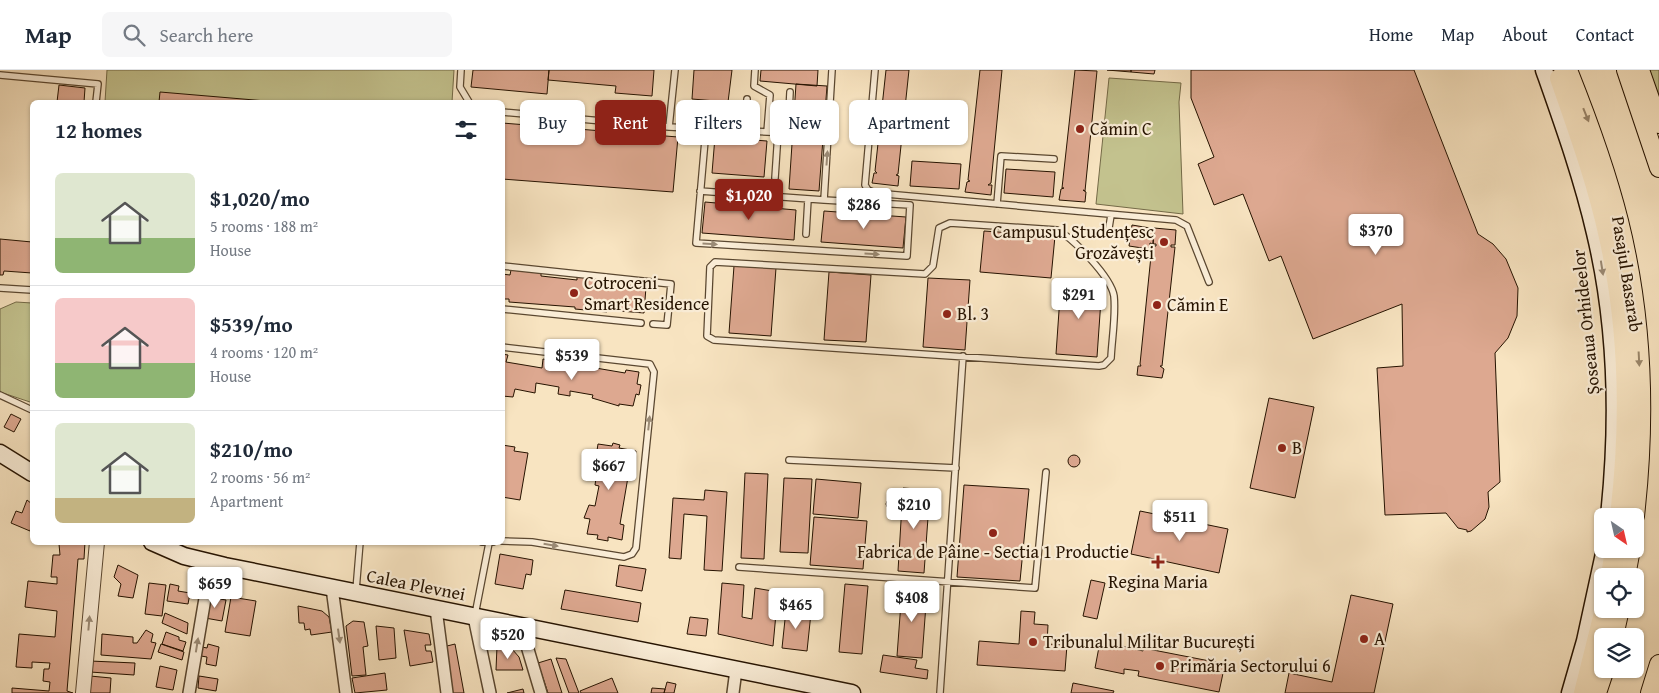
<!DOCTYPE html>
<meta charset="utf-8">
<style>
body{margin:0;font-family:"Gentium Book Plus",serif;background:#f6f6f7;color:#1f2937;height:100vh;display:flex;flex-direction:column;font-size:19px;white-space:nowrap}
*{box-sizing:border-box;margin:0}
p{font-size:16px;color:#747a83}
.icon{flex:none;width:28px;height:28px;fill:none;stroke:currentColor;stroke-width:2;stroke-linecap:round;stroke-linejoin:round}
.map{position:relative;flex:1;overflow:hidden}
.side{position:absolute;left:30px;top:30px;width:475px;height:445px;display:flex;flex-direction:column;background:#fff;border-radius:8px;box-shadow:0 1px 4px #0004}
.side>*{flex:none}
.hud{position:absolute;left:520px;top:30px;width:475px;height:45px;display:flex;gap:10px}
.needle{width:32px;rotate:146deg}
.controls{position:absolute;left:1594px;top:438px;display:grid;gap:10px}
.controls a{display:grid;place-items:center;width:50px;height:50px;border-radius:8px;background:#fff;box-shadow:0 1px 4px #0004;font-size:25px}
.price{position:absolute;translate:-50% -42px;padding:0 11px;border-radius:5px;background:#fff;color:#222;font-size:16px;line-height:32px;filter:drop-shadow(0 1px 2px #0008)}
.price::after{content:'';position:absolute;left:50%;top:30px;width:15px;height:11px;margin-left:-8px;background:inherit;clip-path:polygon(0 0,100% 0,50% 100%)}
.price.current{background:#8f2418;color:#fff}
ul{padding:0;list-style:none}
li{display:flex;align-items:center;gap:15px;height:125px;padding:0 25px}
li+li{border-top:1px solid #e0e1e3}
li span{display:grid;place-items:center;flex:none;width:140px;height:100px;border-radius:8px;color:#555}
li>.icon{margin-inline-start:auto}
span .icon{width:60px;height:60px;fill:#fffc;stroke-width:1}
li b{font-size:21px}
h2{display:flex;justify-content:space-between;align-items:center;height:60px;padding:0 25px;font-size:21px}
.tag{padding:0 18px;border-radius:8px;background:#fff;box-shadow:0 1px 4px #0004;font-size:18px;line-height:45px}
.tag.current{background:#8f2418;color:#fff}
header{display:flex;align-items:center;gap:30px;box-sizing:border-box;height:70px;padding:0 25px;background:#fff;border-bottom:1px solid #e0e1e3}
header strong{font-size:24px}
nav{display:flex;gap:28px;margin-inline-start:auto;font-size:18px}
.search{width:350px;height:45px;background:#f6f6f7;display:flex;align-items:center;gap:12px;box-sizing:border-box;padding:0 18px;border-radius:8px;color:#747a83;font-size:19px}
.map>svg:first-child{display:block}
.green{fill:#c3c28e;stroke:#746a47}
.building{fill:#dda890;stroke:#261300}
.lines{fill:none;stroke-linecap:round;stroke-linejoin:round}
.service-casing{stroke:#5a4730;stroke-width:8}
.minor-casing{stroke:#5a4730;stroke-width:14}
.tertiary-casing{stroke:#5a4730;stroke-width:16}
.secondary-casing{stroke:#261300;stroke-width:19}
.primary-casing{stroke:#261300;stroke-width:20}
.service{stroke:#faedd7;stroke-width:5.5}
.minor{stroke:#faedd7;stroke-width:11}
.tertiary{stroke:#faedd7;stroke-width:14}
.secondary{stroke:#faedd7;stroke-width:16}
.primary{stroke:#f8e4c1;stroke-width:18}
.oneway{fill:#9a866a}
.oneway2{fill:#9b8b76}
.poi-dot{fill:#8f2418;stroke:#faedd7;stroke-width:2}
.labels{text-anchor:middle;stroke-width:4.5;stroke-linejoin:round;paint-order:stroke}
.poi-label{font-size:18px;fill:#261300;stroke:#faedd7;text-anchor:start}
.street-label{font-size:18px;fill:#261300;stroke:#faedd7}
</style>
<header>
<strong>Map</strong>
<div class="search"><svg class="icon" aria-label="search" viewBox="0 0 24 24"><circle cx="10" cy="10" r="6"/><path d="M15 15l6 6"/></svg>Search here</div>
<nav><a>Home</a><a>Map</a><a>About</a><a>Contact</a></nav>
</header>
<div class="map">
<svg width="1659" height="623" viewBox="0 0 1659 623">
<rect width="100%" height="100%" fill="#f8e4c1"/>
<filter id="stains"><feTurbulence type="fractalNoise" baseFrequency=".004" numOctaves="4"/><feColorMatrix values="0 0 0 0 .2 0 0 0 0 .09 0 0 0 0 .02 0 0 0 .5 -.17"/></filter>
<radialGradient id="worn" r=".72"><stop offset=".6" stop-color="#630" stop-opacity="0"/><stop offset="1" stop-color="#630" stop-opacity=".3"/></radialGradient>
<!-- green -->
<path class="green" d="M107,0H454L452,32H105Z
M1648,0H1659V28Z
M1109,8L1181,13L1179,32L1183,144L1096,134Z
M16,232L32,233V331L30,332L0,322V239Z"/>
<!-- building -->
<path class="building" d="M473,0H549L547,24L471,17Z
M549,0H654L652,26L615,23L616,16L548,10Z
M694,0H732L728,32L692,29Z
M761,0H818L817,16L760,11Z
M886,0H909L898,104L896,105L899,106L898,116L872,113L874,103H877L875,101Z
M980,0H1002L991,113L988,115H992L991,125L965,122L967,112L970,111L968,110Z
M1075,0L1097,1L1085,121L1083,120L1086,122L1085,132L1059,130L1061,119L1064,118H1062Z
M1107,0H1131V2Z
M1131,0H1155L1154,4L1131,2Z
M1191,0H1414L1478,164L1493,174L1506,189L1518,218L1517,246L1508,268L1495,283L1500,412L1488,422L1489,437L1485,449L1471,461L1467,462V460L1458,458L1446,443L1385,445L1377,298L1403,296L1402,234L1313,269L1281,186L1269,191L1243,124L1214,135L1198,94L1214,87L1191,28Z
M796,14L827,16L819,121L789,119Z
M59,15L85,18L84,32H57Z
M160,22L278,32H159Z
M502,53L678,67L673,122L502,109Z
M715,67L767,71L764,107L712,103Z
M912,91L961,94L959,119L910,116Z
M1006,99L1055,102L1053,127L1004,123Z
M705,132L796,140L794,170L702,163Z
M824,141L906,147L903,178L821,172Z
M1132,155L1150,158V160L1154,161L1153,174L1150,173L1149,179L1129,176Z
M1154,158L1176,160L1175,175H1171V177H1175L1162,296H1160L1164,299L1162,308L1137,305L1138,296H1141L1140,294L1152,176H1156V174H1153Z
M984,161L1055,166L1051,208L980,202Z
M0,169L32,172V203L4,201L3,205H0Z
M734,196L776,198L771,266L729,263Z
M511,200L541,203V206L577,210V206L610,209L609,213L646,217L644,243L608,240L607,242L575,239V237L509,232V229H502V204L510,205Z
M829,202L871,205L866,272L824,270Z
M928,208L970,210L965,280L923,277Z
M1061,212L1102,215L1097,287L1056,284Z
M502,284L508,285L506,292L542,298L543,289L625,303L626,300L639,302L637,314L641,315L639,325L636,324L633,336L619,334V336L592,328L593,325L570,321V326L558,324L559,317L536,313L535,323L515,319L513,327L502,326Z
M1269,328L1314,337L1295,428L1250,418Z
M11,344L21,349L14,362L4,357Z
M613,373L620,375L619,378L636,381L634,393L627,392L624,406L628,407L620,454L624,455L622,470L608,467V471L597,469L598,465L587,464L590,449L584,448L589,435L595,436L599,416L595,415L597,402L590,401L593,386L596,387L598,374L612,376Z
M502,375L515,377L514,381L528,383L520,430L502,427Z
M1068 391a6 6 0 1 1 12 0a6 6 0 1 1-12 0Z
M745,403L768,404L764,489L741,488Z
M784,408L812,409L808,483L780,482Z
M816,409L861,413L858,448L813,444Z
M964,415L1029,419L1020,511L957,507Z
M903,418L930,420L924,503L898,501Z
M705,420L727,422L722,501L704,500L707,446L684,444L681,489L669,488L673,428L704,430Z
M886 434a4 4 0 1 1 8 0a4 4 0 1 1-8 0Z
M27,430L32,434V453L30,461L11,453L16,441L22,443Z
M1140,441L1228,459L1219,503L1131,484Z
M814,447L867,451L863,499L810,495Z
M57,472H85L84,489H78L67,621L73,623H12V618L49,621L50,612L43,611L44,599H49L50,593L32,592V598L16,597L19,564L55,567L57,541L25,537L28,511L57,514V507H51L53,485H60L59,474Z
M500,484L533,490L531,505L526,504L523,519L495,514Z
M118,495L138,505L133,528L118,526L121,514L114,507Z
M619,495L646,499L642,521L616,516Z
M1091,510L1105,513L1097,549L1083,546Z
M149,513L166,515L162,546L145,544Z
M722,513L744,515L742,547L752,549L755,518L778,522L773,576L718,564Z
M170,514L179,516L178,521L190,523L188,534L167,531Z
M845,514L868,516L862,584L839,582Z
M902,519L927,521L922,588L897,586Z
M565,520L641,533L638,552L561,539Z
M1351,525L1393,534L1374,623H1285L1289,603L1332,612Z
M208,527L226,530L222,551L205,548Z
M231,527L256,531L250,566L225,562Z
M298,536L322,541L329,547L332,562L311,565L310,559L305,560L304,553H299Z
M786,540L811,543L807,581L782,578Z
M1021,541L1035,542L1034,554L1048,555L1047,574L1067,575L1065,601L977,595L979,571L1019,574Z
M165,543L188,553L187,564L162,553Z
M690,547L708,549L706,566L687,564Z
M353,551L364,552L368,576L363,577L366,605L352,606L346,556Z
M376,556L394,558L396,588L379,590Z
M146,560L153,564L151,572L156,573L151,589L101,585L102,564L133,567V573H137Z
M404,560L429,564L431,575H425L426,581H431L433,592L410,596Z
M166,562L179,567V570L186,572L183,581L162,574Z
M1105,572L1143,581V578L1225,594L1219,622L1138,606L1139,601L1124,599V604L1095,598L1099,577L1103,578Z
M161,574L184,582L182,590L158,582Z
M208,574L219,577L216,596L206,594L207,587L201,586L202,577L207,578Z
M455,574L464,623H451L443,577Z
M497,576L512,579L519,587L523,600H496Z
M883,585L917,590L915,598L928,600L927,609L880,602Z
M556,588L566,589L579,623H569Z
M551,589L562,623H548L538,593Z
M90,591L135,593L134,605L90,602Z
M160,596L177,600L173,620L156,617Z
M385,603L387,620L355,623L352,608Z
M90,606L111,608L110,623H88Z
M199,606L218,609L216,621L198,618Z
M612,608L618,623H581L580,621Z
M667,612L676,614L674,623H664Z
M1073,613L1114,621L1113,623H1071Z
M652,618L665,619L664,623H651Z
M523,619L524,623H507Z"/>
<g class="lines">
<defs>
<path id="service" d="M461,0L460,17L469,32
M755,0L754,16L770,25L767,62
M875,0L865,115L868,120L875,123L1176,150L1187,156L1209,212
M0,5L98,14L96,32
M502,42L669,57L788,63L790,22
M669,57L675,0
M706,59L696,173L907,186L910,135L824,130L832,0
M745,61L747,29
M775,108L778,63
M700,121L824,130
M997,134L1001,86L1054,89
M950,153L1057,160C1073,168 1111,207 1114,226C1116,245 1112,268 1111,288L1104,295L1099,296L714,270L707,266L710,197L715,192L925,204L933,196L939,158Z
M806,164L808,129
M1108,164L1111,145
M502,196L671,214L667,255L653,254
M0,218L32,220
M502,239L641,253
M502,277L650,294L654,302L636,478L632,484L624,487L532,472L502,471
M0,325L32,340
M789,390L956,398
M482,472H493
M739,497L1035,518L1046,402
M356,520L360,472
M475,545L489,473
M940,623L963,286"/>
<path id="minor" d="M332,518L346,623
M436,539L447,623
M474,547L490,623
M521,556L541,623
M189,623L211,493
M733,623L736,600"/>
<path id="tertiary" d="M83,623L97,472"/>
<path id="secondary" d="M1544,0C1563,54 1582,107 1595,163C1617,255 1619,352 1609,446
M0,383L32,403
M152,472L184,486L225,496L852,623
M1570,623L1585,571L1605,479"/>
<path id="primary" d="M1568,0C1588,50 1606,99 1619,151C1643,247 1646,349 1635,446
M1626,0L1659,98
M1640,0L1659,54
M1559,8C1577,60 1596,112 1608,167C1628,257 1630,354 1619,446
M1610,506L1614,479
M1626,506L1631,479
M1614,566L1620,539
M1583,623L1604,539
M1597,623L1605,599
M1650,623L1659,594"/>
</defs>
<!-- service casing -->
<use href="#service" class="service-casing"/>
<!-- minor casing -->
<use href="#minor" class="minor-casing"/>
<!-- tertiary casing -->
<use href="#tertiary" class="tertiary-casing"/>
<!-- secondary casing -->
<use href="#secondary" class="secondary-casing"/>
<!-- primary casing -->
<use href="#primary" class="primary-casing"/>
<!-- service -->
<use href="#service" class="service"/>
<!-- minor -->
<use href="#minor" class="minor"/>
<!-- tertiary -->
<use href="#tertiary" class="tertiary"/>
<!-- secondary -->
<use href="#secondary" class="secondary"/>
<!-- primary -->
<use href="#primary" class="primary"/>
</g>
<!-- one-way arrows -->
<defs><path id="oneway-solid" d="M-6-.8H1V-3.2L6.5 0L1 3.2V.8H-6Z" transform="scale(1.25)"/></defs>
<g class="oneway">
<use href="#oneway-solid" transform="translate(1586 45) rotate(68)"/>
<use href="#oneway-solid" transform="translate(1639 289) rotate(87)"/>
</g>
<g class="oneway2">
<use href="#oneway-solid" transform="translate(827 88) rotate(-86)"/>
<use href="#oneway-solid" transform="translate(710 174) rotate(4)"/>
<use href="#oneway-solid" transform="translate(872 184) rotate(4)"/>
<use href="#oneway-solid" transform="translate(1602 198) rotate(81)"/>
<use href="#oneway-solid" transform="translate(649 353) rotate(-84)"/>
<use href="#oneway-solid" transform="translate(551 475) rotate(9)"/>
<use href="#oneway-solid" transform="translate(89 553) rotate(-85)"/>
<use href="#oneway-solid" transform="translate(339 566) rotate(82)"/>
<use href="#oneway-solid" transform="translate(197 575) rotate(-81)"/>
</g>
<!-- markers -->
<g class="poi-dot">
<circle cx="1080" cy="59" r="5"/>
<circle cx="1164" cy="172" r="5"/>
<circle cx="574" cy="223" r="5"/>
<circle cx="1157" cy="235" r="5"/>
<circle cx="947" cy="244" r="5"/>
<circle cx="1282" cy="378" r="5"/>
<circle cx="993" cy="463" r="5"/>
<path d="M1155.5 484.5h5v5h5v5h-5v5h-5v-5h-5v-5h5z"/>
<circle cx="1364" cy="569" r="5"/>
<circle cx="1033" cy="572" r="5"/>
<circle cx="1160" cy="596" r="5"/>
</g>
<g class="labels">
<!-- poi labels -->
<g class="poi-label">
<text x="1090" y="65">Cămin C</text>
<text x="1154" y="168" text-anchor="end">Campusul Studențesc<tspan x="1154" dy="21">Grozăvești</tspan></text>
<text x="584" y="219">Cotroceni<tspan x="584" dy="21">Smart Residence</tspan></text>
<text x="1167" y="241">Cămin E</text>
<text x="957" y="250">Bl. 3</text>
<text x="1292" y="384">B</text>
<text x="993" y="488" text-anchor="middle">Fabrica de Pâine - Sectia 1 Productie</text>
<text x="1158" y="518" text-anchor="middle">Regina Maria</text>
<text x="1374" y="575">A</text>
<text x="1043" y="578">Tribunalul Militar București</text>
<text x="1170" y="602">Primăria Sectorului 6</text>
</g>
<!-- street labels -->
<g class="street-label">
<text transform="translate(1627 204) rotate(81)" y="6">Pasajul Basarab</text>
<text transform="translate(1586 252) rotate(-96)" y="6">Șoseaua Orhideelor</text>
<text transform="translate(416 515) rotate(11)" y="6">Calea Plevnei</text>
</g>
</g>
<rect width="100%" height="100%" filter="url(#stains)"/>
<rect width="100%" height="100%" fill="url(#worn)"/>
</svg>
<div class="controls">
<a><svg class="needle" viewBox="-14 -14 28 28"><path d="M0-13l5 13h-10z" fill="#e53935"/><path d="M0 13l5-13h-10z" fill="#747a83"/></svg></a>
<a><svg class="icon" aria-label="locate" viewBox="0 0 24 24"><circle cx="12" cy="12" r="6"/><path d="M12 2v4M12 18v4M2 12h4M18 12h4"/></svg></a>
<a><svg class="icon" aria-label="layers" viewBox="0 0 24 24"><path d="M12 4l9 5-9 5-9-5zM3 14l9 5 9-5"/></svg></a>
</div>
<b class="price current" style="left:749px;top:151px">$1,020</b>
<b class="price" style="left:864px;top:160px">$286</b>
<b class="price" style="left:1376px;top:186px">$370</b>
<b class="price" style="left:1079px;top:250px">$291</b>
<b class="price" style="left:572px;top:311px">$539</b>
<b class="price" style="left:609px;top:421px">$667</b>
<b class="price" style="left:914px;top:460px">$210</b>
<b class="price" style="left:1180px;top:472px">$511</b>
<b class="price" style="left:215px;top:539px">$659</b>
<b class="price" style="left:912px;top:553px">$408</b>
<b class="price" style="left:796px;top:560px">$465</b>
<b class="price" style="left:508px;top:590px">$520</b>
<div class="hud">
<a class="tag">Buy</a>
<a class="tag current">Rent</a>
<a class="tag">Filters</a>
<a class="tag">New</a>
<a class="tag">Apartment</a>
</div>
<section class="side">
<h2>12 homes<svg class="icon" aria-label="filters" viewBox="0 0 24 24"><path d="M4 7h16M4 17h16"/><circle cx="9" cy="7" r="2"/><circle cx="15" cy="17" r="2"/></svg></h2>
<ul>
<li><span style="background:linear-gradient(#dfe7d0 65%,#8fb573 0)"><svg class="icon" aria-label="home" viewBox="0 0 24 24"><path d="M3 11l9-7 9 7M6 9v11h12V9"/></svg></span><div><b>$1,020/mo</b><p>5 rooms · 188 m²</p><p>House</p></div></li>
<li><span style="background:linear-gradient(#f6c9c9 65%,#8fb573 0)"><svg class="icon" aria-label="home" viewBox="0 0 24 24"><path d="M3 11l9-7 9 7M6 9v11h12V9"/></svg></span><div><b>$539/mo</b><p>4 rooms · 120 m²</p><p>House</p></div></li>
<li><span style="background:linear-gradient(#dfe7d0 75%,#c2b280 0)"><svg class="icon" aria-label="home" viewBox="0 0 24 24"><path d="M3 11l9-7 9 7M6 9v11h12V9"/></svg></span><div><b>$210/mo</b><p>2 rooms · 56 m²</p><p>Apartment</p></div></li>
</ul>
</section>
</div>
